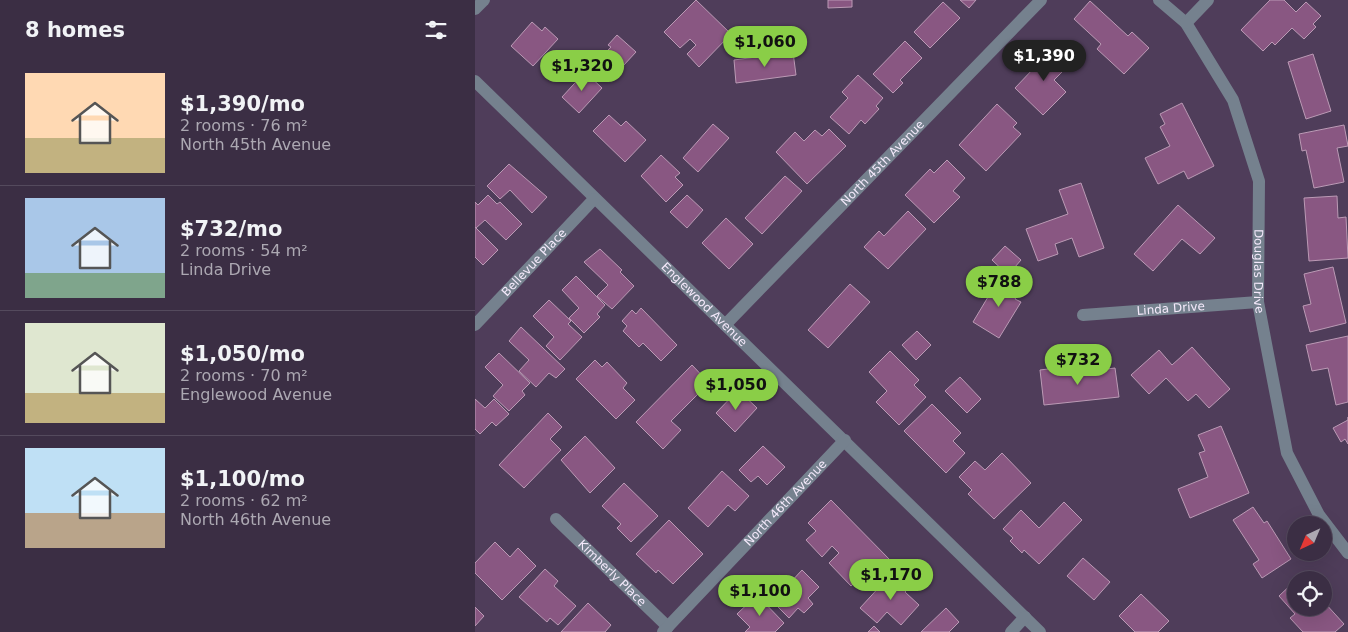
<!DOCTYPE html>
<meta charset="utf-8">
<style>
body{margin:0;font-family:"DejaVu Sans",sans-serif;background:#463a4f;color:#f1f3f6;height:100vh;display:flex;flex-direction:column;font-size:19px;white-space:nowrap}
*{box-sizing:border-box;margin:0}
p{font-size:16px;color:#aca8b2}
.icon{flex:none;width:28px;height:28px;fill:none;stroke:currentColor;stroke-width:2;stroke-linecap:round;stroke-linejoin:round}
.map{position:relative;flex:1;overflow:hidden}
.panel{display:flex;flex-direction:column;background:#3b2e44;width:475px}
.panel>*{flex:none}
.needle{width:32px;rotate:224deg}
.tools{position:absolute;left:812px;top:516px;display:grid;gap:10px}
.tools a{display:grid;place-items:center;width:45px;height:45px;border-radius:50%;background:#3b2e44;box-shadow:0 5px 20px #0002,0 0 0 1px #544a5d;font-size:25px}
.price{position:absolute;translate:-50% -42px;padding:0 11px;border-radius:18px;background:#8ace47;color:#111;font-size:16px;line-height:32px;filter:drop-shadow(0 1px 2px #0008)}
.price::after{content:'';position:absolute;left:50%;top:30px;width:15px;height:11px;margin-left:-8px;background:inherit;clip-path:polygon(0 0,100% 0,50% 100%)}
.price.active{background:#222;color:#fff}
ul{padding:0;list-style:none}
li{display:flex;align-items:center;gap:15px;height:125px;padding:0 25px}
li+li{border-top:1px solid #544a5d}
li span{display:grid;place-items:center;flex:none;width:140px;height:100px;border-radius:0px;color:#555}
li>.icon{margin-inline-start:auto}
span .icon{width:60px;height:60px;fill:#fffc;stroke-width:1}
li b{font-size:21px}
h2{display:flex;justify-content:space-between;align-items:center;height:60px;padding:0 25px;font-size:21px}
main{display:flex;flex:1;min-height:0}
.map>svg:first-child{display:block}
.building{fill:#895782;stroke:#bb9ab5}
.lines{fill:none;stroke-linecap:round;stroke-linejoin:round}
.minor{stroke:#75818e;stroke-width:12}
.labels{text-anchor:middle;stroke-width:4.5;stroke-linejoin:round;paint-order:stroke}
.street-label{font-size:12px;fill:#f4e9fb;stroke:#302835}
</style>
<main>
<section class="panel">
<h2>8 homes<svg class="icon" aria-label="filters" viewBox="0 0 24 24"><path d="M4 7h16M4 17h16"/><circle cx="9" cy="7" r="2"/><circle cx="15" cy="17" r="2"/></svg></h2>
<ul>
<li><span style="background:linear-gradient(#ffd9b3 65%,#c2b280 0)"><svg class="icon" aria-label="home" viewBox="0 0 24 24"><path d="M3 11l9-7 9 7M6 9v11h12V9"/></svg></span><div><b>$1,390/mo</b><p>2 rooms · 76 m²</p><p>North 45th Avenue</p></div></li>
<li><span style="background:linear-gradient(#a9c7e8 75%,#7fa58c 0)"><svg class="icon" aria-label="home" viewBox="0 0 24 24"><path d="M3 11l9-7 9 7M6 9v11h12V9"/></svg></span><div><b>$732/mo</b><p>2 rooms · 54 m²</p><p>Linda Drive</p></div></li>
<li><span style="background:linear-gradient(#dfe7d0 70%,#c2b280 0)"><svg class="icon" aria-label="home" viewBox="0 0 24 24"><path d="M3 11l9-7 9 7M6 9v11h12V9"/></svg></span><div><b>$1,050/mo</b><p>2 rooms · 70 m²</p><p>Englewood Avenue</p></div></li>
<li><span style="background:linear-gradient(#bfe0f5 65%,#b9a48a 0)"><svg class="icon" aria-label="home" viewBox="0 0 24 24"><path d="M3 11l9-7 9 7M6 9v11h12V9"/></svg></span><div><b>$1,100/mo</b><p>2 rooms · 62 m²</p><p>North 46th Avenue</p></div></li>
</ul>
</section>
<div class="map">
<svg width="873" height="632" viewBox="0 0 873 632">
<rect width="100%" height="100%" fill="#4f3d5a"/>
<!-- building -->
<path class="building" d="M221,0L256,34L224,67L212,54L221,45L215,39L205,48L189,32Z
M353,0H377V7L353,8Z
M485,0H501L494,8Z
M795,0H809L821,12L831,2L846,16L838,24L841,27L829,39L817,28L800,45L797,42L788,51L766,30Z
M615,1L653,36L657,32L674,48L649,74L622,49L626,44L599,19Z
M468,2L485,18L455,48L439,32Z
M57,22L67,31L70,27L83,39L58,66L36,46Z
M142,35L161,52L135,80L119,65L136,47L133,45Z
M430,41L447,58L425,80L428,83L418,93L398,74Z
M578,48L595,64L579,80L591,92L568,115L540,88Z
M318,52L321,75L261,83L259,60Z
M838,54L856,111L831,119L813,62Z
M110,72L127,88L104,113L87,97Z
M383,75L408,98L401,106L404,109L390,124L386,120L374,134L355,117L373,98L367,92Z
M707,103L739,166L713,179L709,171L683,184L670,158L695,146L685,127L690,124L685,114Z
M522,104L542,123L538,127L546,134L511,171L484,145Z
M134,115L146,126L151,121L171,140L150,162L118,131Z
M238,124L254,138L223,172L208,158Z
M869,125L873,146L862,148L869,182L839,188L831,150L827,151L824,134Z
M354,129L371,146L332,184L301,152L320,132L329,141L340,130L347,136Z
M186,155L205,173L200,177L208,185L191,202L166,176Z
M472,160L490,178L478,191L485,197L459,223L430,195L455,169L459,173Z
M34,164L72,197L57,213L35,190L25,199L12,186Z
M310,176L327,191L287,234L270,218Z
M606,183L629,248L604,257L597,238L580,244L583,254L563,261L551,229L593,214L584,190Z
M13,195L22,204L25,202L47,224L31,240L10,220L1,228L0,227V202L3,205Z
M212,195L228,210L212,228L195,212Z
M862,196L863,218L871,217L873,258L834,261L829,198Z
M703,205L740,238L725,254L707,239L678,271L659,254Z
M433,211L451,229L413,269L389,247L404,231L409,236Z
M251,218L278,244L254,269L227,243Z
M0,227L23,250L8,265L0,257Z
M530,246L546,260L533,275L517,260Z
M125,249L147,270L145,272L159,286L137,309L122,296L133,285L109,262Z
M858,267L871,323L835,332L828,306L836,304L829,274Z
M101,276L130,305L122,314L125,317L109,333L94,318L104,308L87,290Z
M525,277L546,290L540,299L546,302L524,338L498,322Z
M375,284L395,302L353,348L333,330Z
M74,300L96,321L93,324L107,337L85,360L71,346L79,337L58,316Z
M166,308L202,345L186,361L168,343L164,347L148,331L152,326L147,321L157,310L161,314Z
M46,327L90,369L81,378L74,373L61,387L44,371L54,360L34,341Z
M442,331L456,345L441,360L427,345Z
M873,336V402L861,405L853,368L837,371L831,345Z
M717,347L755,389L734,408L721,394L713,401L691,378L674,394L656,375L684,350L697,365Z
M415,351L444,380L439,385L451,397L424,425L401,402L412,391L394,372Z
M24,353L55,383L47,391L50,395L34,411L18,396L28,385L10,367Z
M120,360L127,367L132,362L152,383L148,388L160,400L141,419L101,379Z
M217,365L234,383L196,421L206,430L188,449L161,422Z
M589,367L590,374L640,368L644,397L569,405L565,370Z
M485,377L506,399L492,413L470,391Z
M263,390L282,408L260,432L241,413Z
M0,399L10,408L19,399L34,414L21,426L17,422L5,434L0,429Z
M457,404L486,433L478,441L490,453L471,473L429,431Z
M73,413L87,427L75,439L86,450L49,488L24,465Z
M873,417V444L870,439L866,442L858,428L873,420Z
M746,426L774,493L715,518L703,489L733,477L724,453L730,451L723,435Z
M110,436L140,468L115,493L86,460Z
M288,446L310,467L292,485L283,476L276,482L264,470Z
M527,453L556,483L519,519L493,494L497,490L484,477L500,461L510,470Z
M247,471L274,496L260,511L253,505L233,527L213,508Z
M149,483L183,516L156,542L142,528L146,524L127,506Z
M356,500L416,561L394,583L387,576L376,586L354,563L364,553L357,546L347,557L331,540L341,531L333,523Z
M589,502L607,520L564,564L549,550L547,553L535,541L538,538L528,529L546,510L564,528Z
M778,507L789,523L792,521L816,559L787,578L778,564L784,560L758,520Z
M194,520L228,554L198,584L183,570L181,573L161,554Z
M20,542L35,557L43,548L61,566L27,600L0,573V563Z
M608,558L635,582L619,600L592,576Z
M70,569L83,581L79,586L101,606L83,625L75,618L72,622L44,597Z
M327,570L344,587L333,598L338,604L329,613L323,608L314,618L288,592L304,575L314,584Z
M419,571L435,587L430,592L444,605L426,625L412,612L402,623L385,608Z
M821,580V608H849V602L869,624L860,632H828L815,618L820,614L804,596Z
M666,594L694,621L683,632H660L644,616Z
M282,595L309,623L300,632H270L275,627L262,614Z
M113,603L136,625L130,632H86Z
M0,607L9,616L0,626Z
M471,608L484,622L474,632H446Z
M399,626L405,632H393Z"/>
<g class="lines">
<!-- minor -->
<g class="minor">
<path id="s1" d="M684,0L711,23L758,100L784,181L783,302L812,453L844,515L873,553"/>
<path d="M0,9L9,0"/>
<path d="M711,23L733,0"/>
<path id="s2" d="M0,81L565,632"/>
<path id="s3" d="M608,315L783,302"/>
<path id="s4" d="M0,325L119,199"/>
<path id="s5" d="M250,325L566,0"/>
<path id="s6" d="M81,519L193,627"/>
<path id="s7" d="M188,632L370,440"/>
<path d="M536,632L550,617"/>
</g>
</g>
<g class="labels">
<!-- street labels -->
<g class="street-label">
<text dy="4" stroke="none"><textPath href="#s5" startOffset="226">North 45th Avenue</textPath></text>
<text dy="4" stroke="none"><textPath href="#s4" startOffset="86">Bellevue Place</textPath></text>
<text dy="4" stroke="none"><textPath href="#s1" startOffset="301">Douglas Drive</textPath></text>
<text dy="4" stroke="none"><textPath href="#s2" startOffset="320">Englewood Avenue</textPath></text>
<text dy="4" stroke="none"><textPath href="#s3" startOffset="88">Linda Drive</textPath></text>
<text dy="4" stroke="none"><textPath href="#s7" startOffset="178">North 46th Avenue</textPath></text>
<text dy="4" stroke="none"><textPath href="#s6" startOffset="78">Kimberly Place</textPath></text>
</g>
</g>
</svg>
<div class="tools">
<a><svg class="needle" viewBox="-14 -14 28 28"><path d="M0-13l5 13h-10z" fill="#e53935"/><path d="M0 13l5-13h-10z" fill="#aca8b2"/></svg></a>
<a><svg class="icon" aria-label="locate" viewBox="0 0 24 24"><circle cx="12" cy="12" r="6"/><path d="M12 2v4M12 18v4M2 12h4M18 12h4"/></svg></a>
</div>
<b class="price" style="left:290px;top:68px">$1,060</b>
<b class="price active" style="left:569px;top:82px">$1,390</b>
<b class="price" style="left:107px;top:92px">$1,320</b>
<b class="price" style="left:524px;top:308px">$788</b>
<b class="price" style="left:603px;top:386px">$732</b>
<b class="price" style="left:261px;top:411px">$1,050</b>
<b class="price" style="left:416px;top:601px">$1,170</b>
<b class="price" style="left:285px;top:617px">$1,100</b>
</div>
</main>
